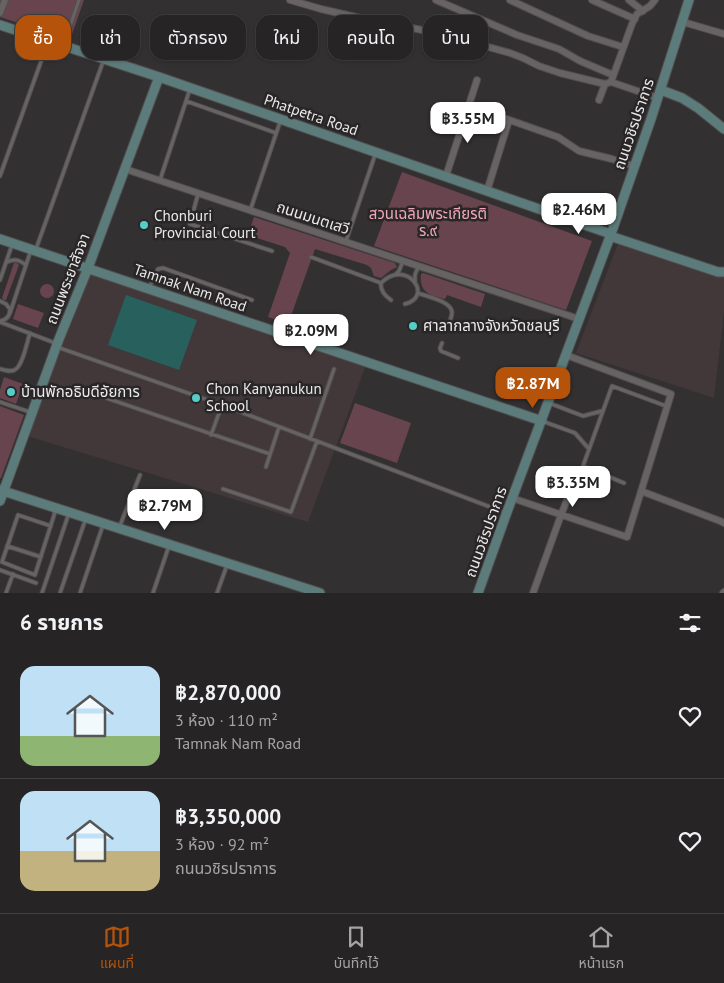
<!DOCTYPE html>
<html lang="th">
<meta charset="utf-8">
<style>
body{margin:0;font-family:"PT Sans","Noto Sans Thai",sans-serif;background:#2e2c2d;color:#f1f3f6;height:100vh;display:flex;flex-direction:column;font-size:19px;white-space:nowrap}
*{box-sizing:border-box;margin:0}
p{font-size:16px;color:#a4a4a7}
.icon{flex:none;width:28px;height:28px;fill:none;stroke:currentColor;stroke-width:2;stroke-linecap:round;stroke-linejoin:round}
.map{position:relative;height:593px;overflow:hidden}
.sheet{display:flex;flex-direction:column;background:#262425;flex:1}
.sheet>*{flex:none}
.hud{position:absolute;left:15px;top:15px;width:695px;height:45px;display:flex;gap:10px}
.price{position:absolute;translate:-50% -42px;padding:0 11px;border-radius:10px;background:#fff;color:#222;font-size:16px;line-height:32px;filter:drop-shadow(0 1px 2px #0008)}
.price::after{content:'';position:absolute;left:50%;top:30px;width:15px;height:11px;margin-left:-8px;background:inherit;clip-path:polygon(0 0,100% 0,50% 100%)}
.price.on{background:#b45309;color:#fff}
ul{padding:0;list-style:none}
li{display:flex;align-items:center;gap:15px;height:125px;padding:0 20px}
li+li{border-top:1px solid #424142}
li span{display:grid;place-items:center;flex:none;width:140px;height:100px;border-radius:15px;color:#555}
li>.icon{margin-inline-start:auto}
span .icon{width:60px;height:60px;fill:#fffc;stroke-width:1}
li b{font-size:21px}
h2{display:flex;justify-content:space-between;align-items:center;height:60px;padding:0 20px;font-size:21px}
.tag{padding:0 18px;border-radius:15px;background:#262425;box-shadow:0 1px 4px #0004,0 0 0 1px #424142;font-size:18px;line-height:45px}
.tag.on{background:#b45309;color:#fff}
.dock{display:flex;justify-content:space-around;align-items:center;height:70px;border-top:1px solid #424142;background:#262425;font-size:14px;color:#a4a4a7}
.dock a{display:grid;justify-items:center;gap:2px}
.dock .on{color:#b45309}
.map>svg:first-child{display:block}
.built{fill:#42383a}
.green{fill:#68454e}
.water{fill:#27605d}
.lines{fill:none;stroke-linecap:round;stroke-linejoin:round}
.lane-casing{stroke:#514e4f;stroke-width:5}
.street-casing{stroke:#514e4f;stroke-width:8}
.secondary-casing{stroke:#514e4f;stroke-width:11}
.lane{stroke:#676364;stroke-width:3}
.street{stroke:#676364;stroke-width:6}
.secondary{stroke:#5c7c7b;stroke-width:9}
.poi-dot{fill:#54cdc8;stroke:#292627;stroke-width:2}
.labels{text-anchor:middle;stroke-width:5;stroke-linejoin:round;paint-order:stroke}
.street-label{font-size:15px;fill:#ece9ea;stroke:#292627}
.park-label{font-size:15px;fill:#f0a7ba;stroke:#292627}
.poi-label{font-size:15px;fill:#ece9ea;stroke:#292627;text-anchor:start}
</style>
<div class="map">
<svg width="724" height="593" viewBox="0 0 724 593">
<rect width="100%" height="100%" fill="#333031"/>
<!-- built -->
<path class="built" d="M619,241L724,278V312L714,398L576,353Z
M88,268L367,362L308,522L24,435Z"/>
<!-- green -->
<path class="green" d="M0,0H84L70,40L0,17Z
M402,172L592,241L566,310L374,246Z
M254,217L395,263L397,267L391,270L381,278L374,276L371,268L367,265L315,249L288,324L268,317L290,253L285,247L248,235Z
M16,262L19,265L6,300H4L2,298L14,263Z
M423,273L485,294L481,307L447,295L445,299C430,295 419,293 421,274Z
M40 291a7 7 0 1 1 14 0a7 7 0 1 1-14 0Z
M18,304L44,313L38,328L13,319Z
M4,377L23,384L16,404L0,398V390Z
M355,403L411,423L397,463L340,443Z
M0,406L24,415L1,478H0Z"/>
<!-- water -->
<path class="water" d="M126,295L197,320L179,370L108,345Z"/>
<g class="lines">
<defs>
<path id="lane" d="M64,44L79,0
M186,101L276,133
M0,176L48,42
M160,180L190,89
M198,194L190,224L272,251
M250,211L281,119
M346,241L375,155
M36,249L104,59
M311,257L381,283
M7,262C15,258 19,260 26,265
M396,274L399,271L403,261
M0,280L12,245
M415,282V275L418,267
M149,288L158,269L163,268L252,300
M418,293C428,297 451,301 452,312C452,317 449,323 447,328
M391,300C385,296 380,291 381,283C406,258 435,296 405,304
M0,301L6,304L10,309C10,316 7,320 0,321
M10,313L31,250
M0,322L55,343
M442,343L440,348L441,351L458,358
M57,347L222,405L506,513
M0,369C5,370 12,373 16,369C23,364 27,342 30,333
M74,387L270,454
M0,402L30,412
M549,403L583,416L602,411
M542,421L575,433L589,449
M211,435L222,405
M310,439L334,369
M266,467L279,427
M624,483L583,466L612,386L666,406
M223,489L291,512L317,441
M51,526L18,515L2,562L35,575L56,509
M119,528L140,475
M7,546L41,557
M0,570L36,583
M6,593L13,574
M42,593L69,513
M60,593L86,518
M80,593L103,525
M153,593L169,546
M217,593L227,565"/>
<path id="street" d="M290,0L321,9L369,20L438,33L510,53L523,58L539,66L560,73L605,84
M436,0L517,35L559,49L580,61L613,75
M510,0L588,36L623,47
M592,0L635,19
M629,0L643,11
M0,13L5,0
M683,22L724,34
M611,82L658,98
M599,100L605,84L611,82L632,24L637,14L650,6L655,0
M469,106L558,137L579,151L612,159L634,166
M125,169L579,319
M446,176L477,80
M487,191L509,120
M641,491L720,521L724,523
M512,498L627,537L671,394L566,355
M533,593L561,515L577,475
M723,593L724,592"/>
<path id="secondary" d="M0,25L159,77L611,234
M661,90L682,98L698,108L724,129
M610,236L718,272H724
M0,239L542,421
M0,490L320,593
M0,501L59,339L88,268L159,77
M478,593L507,512L611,234L651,119L689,0"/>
</defs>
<!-- lane casing -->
<use href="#lane" class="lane-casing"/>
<!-- street casing -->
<use href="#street" class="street-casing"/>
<!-- secondary casing -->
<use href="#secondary" class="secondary-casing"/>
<!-- lane -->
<use href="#lane" class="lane"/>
<!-- street -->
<use href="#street" class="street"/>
<!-- secondary -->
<use href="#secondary" class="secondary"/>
</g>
<!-- markers -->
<g class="poi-dot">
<circle cx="144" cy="225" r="5"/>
<circle cx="413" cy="326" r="5"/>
<circle cx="11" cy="392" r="5"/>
<circle cx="196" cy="398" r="5"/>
</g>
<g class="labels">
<!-- street labels -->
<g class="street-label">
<text transform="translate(311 115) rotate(19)" y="5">Phatpetra Road</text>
<text transform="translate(634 124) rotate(-71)" y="5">ถนนวชิรปราการ</text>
<text transform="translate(313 218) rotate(18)" y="5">ถนนมนตเสวี</text>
<text transform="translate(68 279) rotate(-69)" y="5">ถนนพระยาสัจจา</text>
<text transform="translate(190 288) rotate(19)" y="5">Tamnak Nam Road</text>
<text transform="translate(486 532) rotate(-70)" y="5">ถนนวชิรปราการ</text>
</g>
<!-- park labels -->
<g class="park-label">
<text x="428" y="219">สวนเฉลิมพระเกียรติ<tspan x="428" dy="17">ร.๙</tspan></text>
</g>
<!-- poi labels -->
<g class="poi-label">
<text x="154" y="221">Chonburi<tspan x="154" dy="17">Provincial Court</tspan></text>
<text x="423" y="331">ศาลากลางจังหวัดชลบุรี</text>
<text x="206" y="394">Chon Kanyanukun<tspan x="206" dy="17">School</tspan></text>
<text x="21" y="397">บ้านพักอธิบดีอัยการ</text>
</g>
</g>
</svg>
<b class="price" style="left:468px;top:144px">฿3.55M</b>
<b class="price" style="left:579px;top:235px">฿2.46M</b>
<b class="price" style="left:311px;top:356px">฿2.09M</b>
<b class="price on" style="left:533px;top:409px">฿2.87M</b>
<b class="price" style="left:573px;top:508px">฿3.35M</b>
<b class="price" style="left:165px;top:531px">฿2.79M</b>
<div class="hud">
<a class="tag on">ซื้อ</a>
<a class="tag">เช่า</a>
<a class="tag">ตัวกรอง</a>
<a class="tag">ใหม่</a>
<a class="tag">คอนโด</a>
<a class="tag">บ้าน</a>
</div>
</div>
<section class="sheet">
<h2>6 รายการ<svg class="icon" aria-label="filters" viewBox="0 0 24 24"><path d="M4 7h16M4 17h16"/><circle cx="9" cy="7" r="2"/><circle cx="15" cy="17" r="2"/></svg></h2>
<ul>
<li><span style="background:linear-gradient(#bfe0f5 70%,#8fb573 0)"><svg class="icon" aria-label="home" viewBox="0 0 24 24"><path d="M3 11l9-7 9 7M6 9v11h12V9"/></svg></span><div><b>฿2,870,000</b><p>3 ห้อง · 110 m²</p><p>Tamnak Nam Road</p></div><svg class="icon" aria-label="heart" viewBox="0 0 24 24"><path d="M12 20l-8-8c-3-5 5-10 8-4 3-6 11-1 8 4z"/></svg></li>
<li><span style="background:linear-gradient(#bfe0f5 60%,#c2b280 0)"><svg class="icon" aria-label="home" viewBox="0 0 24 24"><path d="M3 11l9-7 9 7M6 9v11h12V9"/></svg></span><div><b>฿3,350,000</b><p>3 ห้อง · 92 m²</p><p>ถนนวชิรปราการ</p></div><svg class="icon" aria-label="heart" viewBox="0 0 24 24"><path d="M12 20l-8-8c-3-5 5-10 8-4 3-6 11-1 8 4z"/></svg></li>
</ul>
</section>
<nav class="dock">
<a class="on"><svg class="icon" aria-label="map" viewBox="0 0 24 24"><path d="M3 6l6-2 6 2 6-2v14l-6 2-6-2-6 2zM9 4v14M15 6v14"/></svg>แผนที่</a>
<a><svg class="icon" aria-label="saved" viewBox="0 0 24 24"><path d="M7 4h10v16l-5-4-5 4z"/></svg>บันทึกไว้</a>
<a><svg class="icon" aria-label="home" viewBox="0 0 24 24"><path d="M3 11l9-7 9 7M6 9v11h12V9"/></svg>หน้าแรก</a>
</nav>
